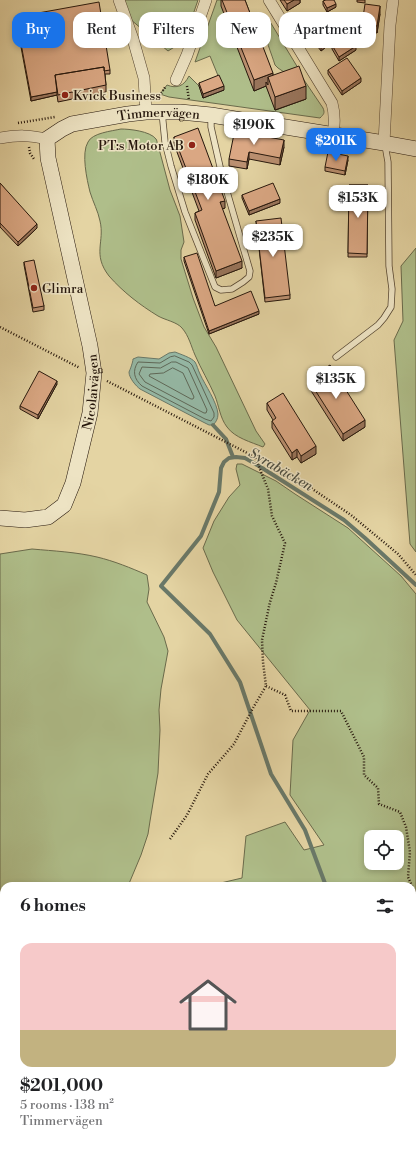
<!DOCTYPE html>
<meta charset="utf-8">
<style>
body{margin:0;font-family:"Libre Bodoni",serif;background:#f6f6f6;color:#202124;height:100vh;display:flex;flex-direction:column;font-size:15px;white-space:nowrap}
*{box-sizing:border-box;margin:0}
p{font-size:13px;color:#757577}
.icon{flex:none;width:22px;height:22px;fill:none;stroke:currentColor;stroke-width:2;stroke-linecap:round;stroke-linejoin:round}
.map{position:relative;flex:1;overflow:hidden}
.sheet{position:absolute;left:0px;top:882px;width:416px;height:268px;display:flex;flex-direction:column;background:#fff;border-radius:12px 12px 0 0;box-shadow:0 2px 6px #0003}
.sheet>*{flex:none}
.hud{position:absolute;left:12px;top:12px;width:392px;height:36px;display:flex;gap:8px}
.fabs{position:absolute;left:364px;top:830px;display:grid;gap:8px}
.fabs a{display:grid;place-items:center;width:40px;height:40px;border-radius:8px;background:#fff;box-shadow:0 2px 6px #0003;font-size:20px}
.price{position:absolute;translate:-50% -34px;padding:0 9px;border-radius:8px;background:#fff;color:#222;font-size:13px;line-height:26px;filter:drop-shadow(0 1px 2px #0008)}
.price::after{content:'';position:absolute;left:50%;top:24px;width:12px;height:9px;margin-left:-6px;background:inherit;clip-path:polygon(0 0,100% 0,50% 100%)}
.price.active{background:#1a73e8;color:#fff}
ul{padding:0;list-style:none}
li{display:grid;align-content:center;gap:8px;height:212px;padding:0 20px}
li+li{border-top:1px solid #e0e0e0}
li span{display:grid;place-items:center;height:124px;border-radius:12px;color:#555}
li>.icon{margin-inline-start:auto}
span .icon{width:72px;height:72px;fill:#fffc;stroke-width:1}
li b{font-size:17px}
h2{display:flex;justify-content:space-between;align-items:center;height:48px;padding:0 20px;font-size:17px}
.pill{padding:0 14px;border-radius:12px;background:#fff;box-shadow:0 2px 6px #0003;font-size:14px;line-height:36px}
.pill.active{background:#1a73e8;color:#fff}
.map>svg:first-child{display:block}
.green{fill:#afbe8a;stroke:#6a6a4b;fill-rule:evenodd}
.water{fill:#95b8a5;stroke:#697868}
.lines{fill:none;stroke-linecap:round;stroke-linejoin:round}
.shore{stroke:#5e6858;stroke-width:1}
.stream{stroke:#697868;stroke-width:4}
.lane-casing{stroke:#564632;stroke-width:7}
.street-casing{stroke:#564632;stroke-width:12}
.secondary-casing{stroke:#26170c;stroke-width:16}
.path{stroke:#26170c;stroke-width:2.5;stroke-dasharray:1 2;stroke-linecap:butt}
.lane{stroke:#ede3c3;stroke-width:5.5}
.street{stroke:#ede3c3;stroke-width:11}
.secondary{stroke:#ede3c3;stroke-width:15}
.wall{fill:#bb9071;stroke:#26170c}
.shaded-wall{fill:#99755c;stroke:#26170c}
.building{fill:#daa783;stroke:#26170c}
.poi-dot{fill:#8f2418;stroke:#ede3c3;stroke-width:1.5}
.labels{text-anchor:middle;stroke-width:3;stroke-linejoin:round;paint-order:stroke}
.poi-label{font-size:13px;fill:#26170c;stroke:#ede3c3;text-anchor:start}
.street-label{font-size:13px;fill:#26170c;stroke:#ede3c3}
.water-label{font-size:14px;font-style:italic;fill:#4d4f42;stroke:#ede3c3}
</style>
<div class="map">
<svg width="416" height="1150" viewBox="0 0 416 1150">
<rect width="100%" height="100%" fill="#e4d4a3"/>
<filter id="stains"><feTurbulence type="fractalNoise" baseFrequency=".005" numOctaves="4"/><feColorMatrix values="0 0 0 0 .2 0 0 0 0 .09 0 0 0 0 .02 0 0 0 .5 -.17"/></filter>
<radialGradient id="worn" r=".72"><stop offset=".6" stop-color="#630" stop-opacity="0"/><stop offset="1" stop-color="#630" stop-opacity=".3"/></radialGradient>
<!-- green -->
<path class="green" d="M123,0H198L184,41L168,51L130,19Z
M217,0H233L254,90L266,86L276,110L306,99L302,77L323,108C325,113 324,114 320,118L169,97L160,94L167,85C177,89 184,86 189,76L199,86L203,98L219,78L210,56L195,62Z
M269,20L298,68L284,72L278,68L275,65C272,55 264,36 264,27C264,24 266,22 269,20Z
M121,129C129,129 150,131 156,139C157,140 157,143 158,145L170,190L180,216L184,242L181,250V259L193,298L204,327L216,347L256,431L265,444L263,447C251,442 235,438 227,427C220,418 219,406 215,396C209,382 201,369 195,355C191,346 189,336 182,328C177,322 165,320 158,316C140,305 123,292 109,276C92,254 105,242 100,221C98,211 93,202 90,192C87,180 81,153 88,142C92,133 112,131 121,129Z
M416,248V552L410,544L394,340L403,321L401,266Z
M237,464H242L276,481L295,494L348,528L401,576L416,594V1150H181L180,1146H412V886H208L242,878L246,836L285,822L304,850L324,845L290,795L293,740L310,710L237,620L213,572L203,548L214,521L229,497L240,485L236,469ZM371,837H397V863H371Z
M32,549C54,551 76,552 97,557C114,561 131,568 147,575L149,589L147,602L164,637L168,651L161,689L159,710L160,730L158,773L150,821L148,834L141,855L128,886H4V1146H104L105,1150H0V554Z"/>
<!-- water -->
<path class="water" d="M175,352C180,354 192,358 195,362C197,365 198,370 200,374C205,385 217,402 218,414C218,419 216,422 213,425H209L203,422L140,389C136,386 129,378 129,372C130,370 133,362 133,359L138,357L159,359L169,353Z"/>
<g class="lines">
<!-- shore -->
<path class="shore" d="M175,356L189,362L192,365L214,413V417L211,421L205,419L142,386C134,379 132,371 138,362L160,363L170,357Z
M172,362H176L188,368C194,382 201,396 207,410L206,413H204L145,382L139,374L142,367L160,368Z
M173,368L183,373L194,397L193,399H191L149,376L150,374L163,373Z"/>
<!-- stream -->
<path class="stream" d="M213,425L226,439L233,457
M326,886L305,830L271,774L240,682L210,634L161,586L201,536L219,492L221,468L224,462L229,458L236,457L245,458L259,466L344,520L365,538L416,585
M311,1146V1150"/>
<defs>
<path id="lane" d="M162,112L165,142L171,166L185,212L215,287L221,290L232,289L243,282L249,277L250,271L221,171L211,127V116
M336,357L378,325L384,318L391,307L392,289L389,266L388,162L385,145"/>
<path id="street" d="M119,0L133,39L144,78L146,112
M269,0L332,103C335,114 335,123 333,135
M176,80L187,55L206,0
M0,138C19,135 28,135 47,139
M384,143L390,25L393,0"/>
<g id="secondary">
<path id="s1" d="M0,518L25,520L48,517L64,505L73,483L90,413L94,373L90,346L48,158L47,139L62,129L72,124L128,114L146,112H180L211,115L384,143L416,149"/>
</g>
</defs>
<!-- lane casing -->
<use href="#lane" class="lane-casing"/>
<!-- street casing -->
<use href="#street" class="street-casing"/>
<!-- secondary casing -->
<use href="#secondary" class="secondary-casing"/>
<!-- path -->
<path class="path" d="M187,86L189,100
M160,99V95L166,86
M18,123L55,117
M29,147L30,153L34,159
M0,327L80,368
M107,381L255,457L302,482L351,515L398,554L416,575
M266,686L285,695L291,711H341L364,757V775L378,788L379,804L400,812L406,827L410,852L408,877L416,895
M170,839L187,815L208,774L234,744L253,708L266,686L263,662L262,640L270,602L276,583L285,543L272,516L268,489L255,457
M412,978L416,971
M0,1096L4,1101
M412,1138L416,1142
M40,1146L41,1150
M398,1146V1150"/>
<!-- lane -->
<use href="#lane" class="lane"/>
<!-- street -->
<use href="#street" class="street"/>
<!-- secondary -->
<use href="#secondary" class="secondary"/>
</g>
<!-- wall -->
<path class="wall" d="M221,0H245L273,75L306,99L275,110L266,86L254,91L221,6Z
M280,0H300V3L287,11Z
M357,0H365V3L357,2Z
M323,1L336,7L327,12L323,5Z
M380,14L377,33L362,31V24Z
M16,17L110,70V74H105L106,85V92L58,102L57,95L31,101L16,20Z
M318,43L326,47L321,51L318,47Z
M332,45L356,50L339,61L332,49Z
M328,70L361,82L342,95L328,74Z
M199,83L224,90L203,98L199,86Z
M253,134L284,147L280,165L249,159L247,169L229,166V159Z
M174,137L225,208L222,209L242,268L216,278L195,220V213L199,211L174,144Z
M348,160L345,175L325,171V167Z
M0,183L37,228L18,246L0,227Z
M349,185H368L367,257H348Z
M242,195L280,203L249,215L242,198Z
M256,221L290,295V299L265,302Z
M184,257L215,306L259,314L209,334L184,261Z
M24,262L44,306V310L33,312L24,265Z
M308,379L365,427L343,441L308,386Z
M57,384L38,419L20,409V406Z
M267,403L316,454L301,463L297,457L292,460L272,428V421L273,420L267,410Z"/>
<!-- shaded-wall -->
<path class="shaded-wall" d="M294,0H300V3L287,11V4Z
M336,4V7L327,12V8Z
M380,6V14L377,33V26Z
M326,43V47L321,51V47Z
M356,46V50L339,61V57Z
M273,73V83L268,77V85L266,82V86L254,91V80Z
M361,78V82L342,95V91Z
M224,86V90L203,98V94Z
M306,86V99L275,110V97Z
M57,92V95L31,101V97Z
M284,140V147L280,165V158Z
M249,152V159L247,169V162Z
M348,156V160L345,175V171Z
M280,199V203L249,215V211Z
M225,201V208L220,210V202Z
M37,224V228L18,246V242Z
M242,261V268L216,278V271Z
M259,311V314L209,334V331Z
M57,381V384L38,419V415Z
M365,420V427L343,441V434Z
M316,446V454L301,463V456Z
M297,449V457L292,460V453Z"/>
<!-- building -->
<path class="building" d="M222,0H245L273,73L254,80Z
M284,0H294L287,4Z
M326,0H334L336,4L327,8L323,1Z
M99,2L110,70L104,71V67L55,75L57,92L31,97L16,17Z
M365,4L380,6L377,26L362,24Z
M349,34L356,46L339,57L332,45Z
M323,39L326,43L321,47L318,43Z
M347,58L361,78L342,91L328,70Z
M299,66L306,86L275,97L268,77Z
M104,67L106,85L58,95L55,75Z
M219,75L224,86L203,94L199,83Z
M198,128L225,201L220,202L242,261L216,271L195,213L202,210L174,137Z
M235,129L253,132L252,134L284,140L280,158L249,152L247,162L229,159Z
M328,152L348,156L345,171L325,167Z
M0,183L37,224L18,242L0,223Z
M273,183L280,199L249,211L242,195Z
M349,185H368L367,254L348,253Z
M281,218L290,295L265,298L256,221Z
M197,253L215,306L251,291L259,311L209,331L184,257Z
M34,260L44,306L33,308L24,262Z
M330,365L365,420L343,434L308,379Z
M39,371L57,381L38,415L20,406Z
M283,393L316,446L301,456L297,449L292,453L272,421L276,418L267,403Z"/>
<!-- markers -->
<g class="poi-dot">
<circle cx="65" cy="95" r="4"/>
<circle cx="192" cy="145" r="4"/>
<circle cx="34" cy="288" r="4"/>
</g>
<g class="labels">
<!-- poi labels -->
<g class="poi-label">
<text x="73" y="100">Kvick Business</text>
<text x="184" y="150" text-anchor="end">PT:s Motor AB</text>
<text x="42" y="293">Glimra</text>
</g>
<!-- street labels -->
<g class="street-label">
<text dy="5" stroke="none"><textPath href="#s1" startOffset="560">Timmervägen</textPath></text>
<text dy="5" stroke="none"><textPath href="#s1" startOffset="185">Nicolaivägen</textPath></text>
</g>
<!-- water labels -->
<g class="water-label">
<text transform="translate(281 469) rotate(30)" y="5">Syrabäcken</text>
</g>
</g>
<rect width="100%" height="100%" filter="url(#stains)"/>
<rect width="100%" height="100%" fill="url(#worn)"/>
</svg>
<div class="fabs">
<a><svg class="icon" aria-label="locate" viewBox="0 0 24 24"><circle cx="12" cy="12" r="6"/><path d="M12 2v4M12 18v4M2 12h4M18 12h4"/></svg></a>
</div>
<b class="price" style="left:254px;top:146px">$190K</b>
<b class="price active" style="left:336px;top:162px">$201K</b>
<b class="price" style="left:208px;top:201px">$180K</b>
<b class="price" style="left:358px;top:219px">$153K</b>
<b class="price" style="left:273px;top:258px">$235K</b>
<b class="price" style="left:336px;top:400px">$135K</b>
<div class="hud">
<a class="pill active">Buy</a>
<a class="pill">Rent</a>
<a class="pill">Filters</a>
<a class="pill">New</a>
<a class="pill">Apartment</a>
</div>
<section class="sheet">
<h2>6 homes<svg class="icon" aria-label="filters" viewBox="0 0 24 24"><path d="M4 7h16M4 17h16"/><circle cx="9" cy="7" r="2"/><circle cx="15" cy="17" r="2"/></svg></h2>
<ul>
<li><span style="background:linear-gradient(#f6c9c9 70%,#c2b280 0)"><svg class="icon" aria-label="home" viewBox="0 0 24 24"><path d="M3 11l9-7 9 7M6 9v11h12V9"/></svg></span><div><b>$201,000</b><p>5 rooms · 138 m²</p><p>Timmervägen</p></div></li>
</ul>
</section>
</div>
